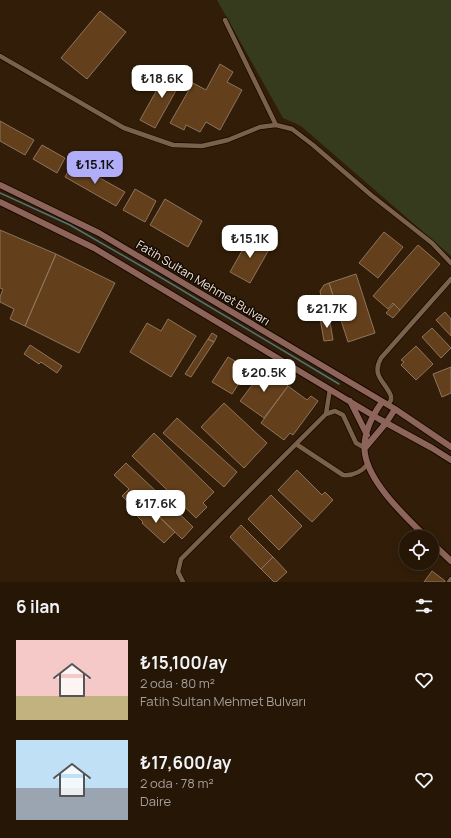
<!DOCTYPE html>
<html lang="tr">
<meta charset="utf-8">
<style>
body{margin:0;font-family:Manrope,sans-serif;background:#322314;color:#f1f3f6;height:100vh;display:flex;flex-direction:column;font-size:15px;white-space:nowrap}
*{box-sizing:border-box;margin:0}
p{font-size:13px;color:#a49f9b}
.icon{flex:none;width:22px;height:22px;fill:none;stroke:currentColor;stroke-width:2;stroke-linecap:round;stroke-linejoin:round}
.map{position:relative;height:582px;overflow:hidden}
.drawer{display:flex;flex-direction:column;background:#261606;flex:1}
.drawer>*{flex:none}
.tools{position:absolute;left:399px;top:530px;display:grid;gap:8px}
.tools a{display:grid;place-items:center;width:40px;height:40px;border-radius:50%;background:#261606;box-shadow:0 2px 10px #0003,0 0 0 1px #423528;font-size:20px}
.price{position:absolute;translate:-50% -34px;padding:0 9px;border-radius:8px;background:#fff;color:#222;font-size:13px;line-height:26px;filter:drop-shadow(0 1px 2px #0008)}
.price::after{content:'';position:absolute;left:50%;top:24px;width:12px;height:9px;margin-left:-6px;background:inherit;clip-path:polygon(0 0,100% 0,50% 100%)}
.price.selected{background:#b2adf9;color:#111}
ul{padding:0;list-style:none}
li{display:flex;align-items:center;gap:12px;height:100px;padding:0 16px}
li span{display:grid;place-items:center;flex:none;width:112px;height:80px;border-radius:0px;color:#555}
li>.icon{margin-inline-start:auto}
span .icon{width:48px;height:48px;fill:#fffc;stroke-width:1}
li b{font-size:17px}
h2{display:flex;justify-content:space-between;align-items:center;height:48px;padding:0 16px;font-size:17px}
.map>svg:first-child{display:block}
.green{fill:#363b1e}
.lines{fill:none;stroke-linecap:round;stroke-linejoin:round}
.stream{stroke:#4e7374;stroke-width:1.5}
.building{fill:#63401b;stroke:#8d745d}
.street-casing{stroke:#190700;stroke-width:6}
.secondary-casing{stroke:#190700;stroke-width:8}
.street{stroke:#79614a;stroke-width:4.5}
.secondary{stroke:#8d645a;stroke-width:6}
.labels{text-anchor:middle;stroke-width:3;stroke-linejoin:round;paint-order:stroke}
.street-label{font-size:12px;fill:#f0e2d5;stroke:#130a03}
</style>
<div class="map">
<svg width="451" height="582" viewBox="0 0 451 582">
<rect width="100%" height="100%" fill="#321e08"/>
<!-- green -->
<path class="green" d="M217,0H451V256L301,126L283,118Z"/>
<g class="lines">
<!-- stream -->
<path class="stream" d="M0,193L70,225L155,274L339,384"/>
</g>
<!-- building -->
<path class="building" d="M100,11L126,32L87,79L61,58Z
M220,64L233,72L227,82L242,90L220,130L206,122L200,132L186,125L184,130L170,123L193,83L206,90Z
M168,70L183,78L155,128L140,120Z
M0,121L34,140L25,155L0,141Z
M42,145L65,158L57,173L33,159Z
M73,163L125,192L116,206L65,177Z
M135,189L156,201L145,222L123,210Z
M165,199L202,221L188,247L150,225Z
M0,230L56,254L25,326L10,319L14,309L0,302V297L3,289L0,288Z
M384,232L403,247L378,278L359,263Z
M251,235L271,246L250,283L230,272Z
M418,245L440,264L400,310L393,303L388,309L373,296Z
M56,254L115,283L79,353L25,326Z
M356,274L375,333L348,342L329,283Z
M329,283L336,304L319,307L317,296H321L320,291L324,285Z
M336,304L339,315L320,318L319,307Z
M394,304L400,310L393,318L386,313Z
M445,312L451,319V336L436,320Z
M329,316L333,340L324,341L320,318Z
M168,319L196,336L171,377L130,352L147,323L161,331Z
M432,328L451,348L441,358L422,337Z
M212,333L217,336L214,342L208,339Z
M208,339L214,342L191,377L185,374Z
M30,345L62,366L57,373L41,362L39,364L24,354Z
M416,346L433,364L416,380L401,365L404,362L401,360Z
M228,357L248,369L232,394L212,382Z
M451,367V393L442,397L433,374Z
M265,368L288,386L264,418L240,401Z
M288,386L307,400L311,396L318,401L293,435L290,433L284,440L261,423Z
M224,403L267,443L244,468L201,427Z
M177,418L237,472L224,487L163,433Z
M154,433L214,492L203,503L207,507L196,518L132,456Z
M126,463L158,493L141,511L131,501L129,503L122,496L129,489L114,475Z
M297,470L322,495L325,492L333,500L312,522L278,490Z
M158,493L193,527L182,539L147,505Z
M271,495L302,526L279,550L248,519Z
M147,505L175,532L164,543L142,523L143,522L137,516Z
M241,525L273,557L261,569L230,537Z
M273,557L287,572L276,582H274L261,569Z
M432,571L445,581V582H424Z"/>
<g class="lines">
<defs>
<path id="street" d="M225,20L276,125
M0,56L124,128L173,145L202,146L228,140L260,127L276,125L292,129L313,145L371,195L432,243L451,263
M388,405L391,400V396C385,381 371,376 381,358L451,279
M326,414L335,411L343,415L356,443L365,448
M296,444L343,475C354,476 361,472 368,464
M183,582L178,572L181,559L326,414L330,389
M449,582L451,579"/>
<path id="secondary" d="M0,185L99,233L395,409L451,447
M0,202L94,248L379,419L432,448L451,460
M350,401L367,435
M382,402C372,416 362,435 365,454C370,484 405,516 426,537
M365,448L386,423L395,409
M432,543L451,561"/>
</defs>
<!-- street casing -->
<use href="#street" class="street-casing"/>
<!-- secondary casing -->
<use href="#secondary" class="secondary-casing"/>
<!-- street -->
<use href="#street" class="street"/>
<!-- secondary -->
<use href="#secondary" class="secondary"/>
</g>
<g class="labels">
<!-- street labels -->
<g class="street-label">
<text transform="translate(203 283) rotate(31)" y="4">Fatih Sultan Mehmet Bulvarı</text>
</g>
</g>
</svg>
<div class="tools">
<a><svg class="icon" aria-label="locate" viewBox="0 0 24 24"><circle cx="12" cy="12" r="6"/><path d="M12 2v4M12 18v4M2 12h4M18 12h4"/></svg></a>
</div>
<b class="price" style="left:162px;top:99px">₺18.6K</b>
<b class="price selected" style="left:95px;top:185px">₺15.1K</b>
<b class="price" style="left:250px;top:259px">₺15.1K</b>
<b class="price" style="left:327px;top:329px">₺21.7K</b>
<b class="price" style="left:264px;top:393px">₺20.5K</b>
<b class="price" style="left:156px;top:524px">₺17.6K</b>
</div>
<section class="drawer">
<h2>6 ilan<svg class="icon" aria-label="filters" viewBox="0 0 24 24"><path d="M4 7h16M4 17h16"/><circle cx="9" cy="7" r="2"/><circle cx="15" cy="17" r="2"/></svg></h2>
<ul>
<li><span style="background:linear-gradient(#f6c9c9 70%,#c2b280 0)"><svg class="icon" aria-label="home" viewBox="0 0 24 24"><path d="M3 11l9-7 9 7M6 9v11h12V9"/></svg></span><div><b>₺15,100/ay</b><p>2 oda · 80 m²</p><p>Fatih Sultan Mehmet Bulvarı</p></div><svg class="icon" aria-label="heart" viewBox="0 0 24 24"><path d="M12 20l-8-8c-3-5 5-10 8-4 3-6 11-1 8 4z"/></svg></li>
<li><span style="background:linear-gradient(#bfe0f5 60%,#9aa5b1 0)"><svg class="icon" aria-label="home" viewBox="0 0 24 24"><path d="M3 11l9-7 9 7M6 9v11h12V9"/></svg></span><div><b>₺17,600/ay</b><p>2 oda · 78 m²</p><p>Daire</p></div><svg class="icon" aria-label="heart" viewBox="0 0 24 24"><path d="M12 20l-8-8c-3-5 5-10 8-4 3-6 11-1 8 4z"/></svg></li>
</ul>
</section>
